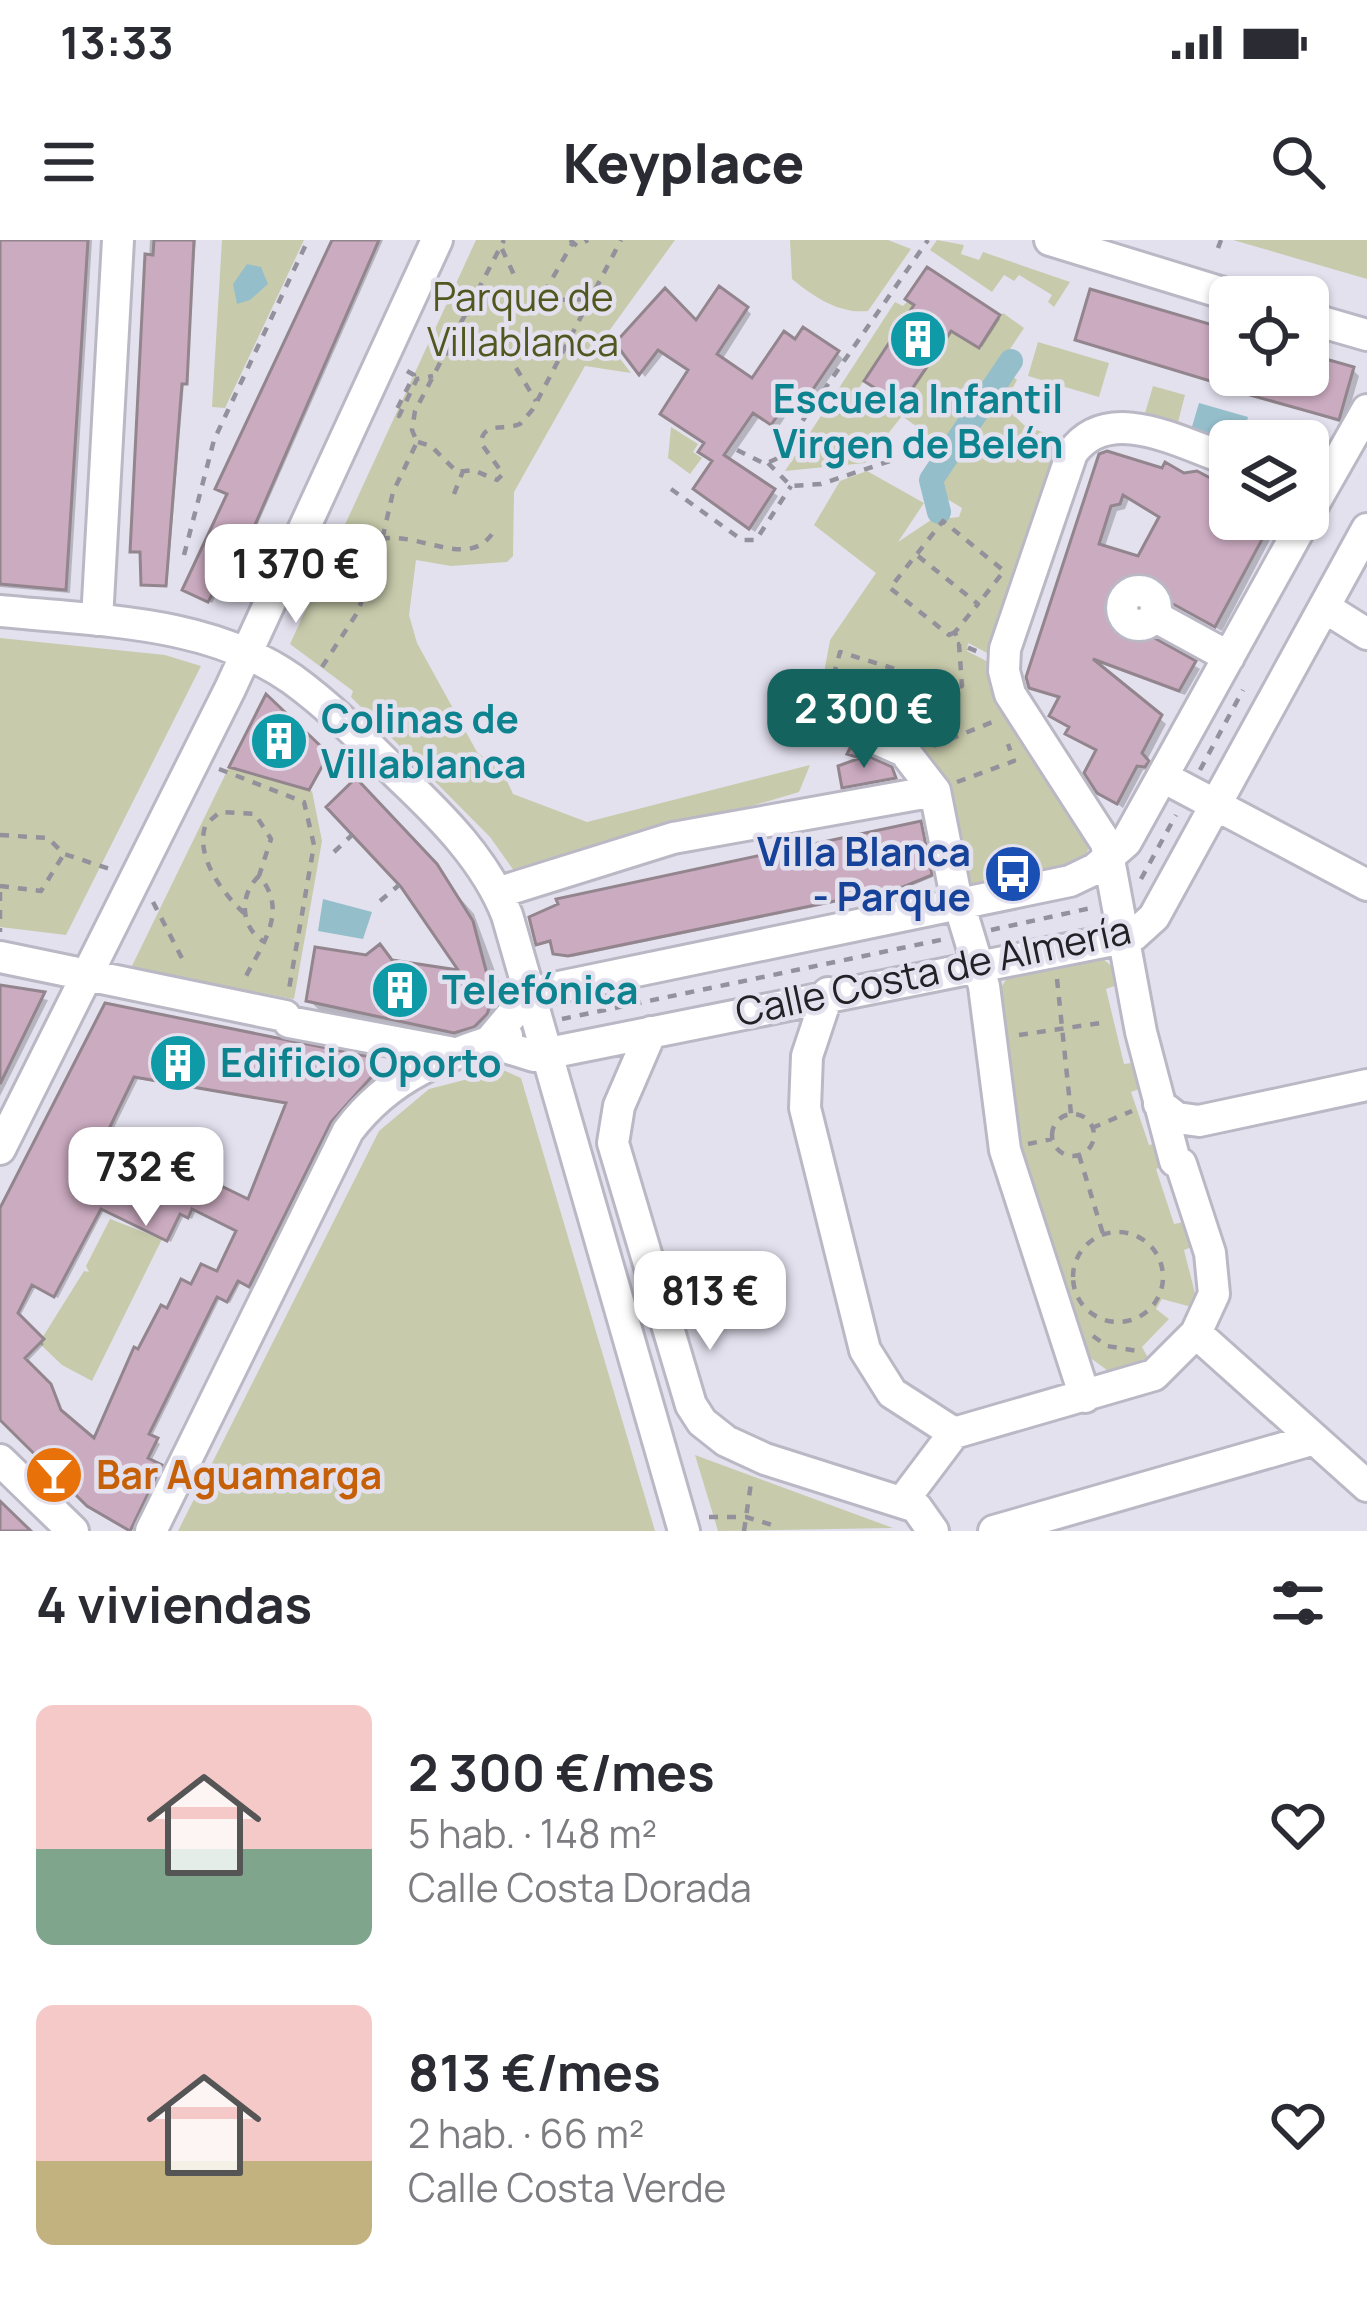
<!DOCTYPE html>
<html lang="es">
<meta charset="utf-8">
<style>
body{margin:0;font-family:Manrope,sans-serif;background:#f2f2f3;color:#2b2b33;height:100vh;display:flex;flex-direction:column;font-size:45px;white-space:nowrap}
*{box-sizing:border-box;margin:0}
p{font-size:39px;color:#7c7c81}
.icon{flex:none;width:66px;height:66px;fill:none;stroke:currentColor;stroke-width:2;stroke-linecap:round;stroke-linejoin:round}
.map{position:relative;height:1291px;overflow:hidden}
.drawer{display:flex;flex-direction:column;background:#fff;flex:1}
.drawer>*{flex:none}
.tools{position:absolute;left:1209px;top:36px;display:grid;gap:24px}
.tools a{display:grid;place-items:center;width:120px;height:120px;border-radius:18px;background:#fff;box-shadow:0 3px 9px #0004;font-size:60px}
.price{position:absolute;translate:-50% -102px;padding:0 27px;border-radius:24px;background:#fff;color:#222;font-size:39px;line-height:78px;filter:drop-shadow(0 3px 6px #0008)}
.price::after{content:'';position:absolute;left:50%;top:72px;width:36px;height:27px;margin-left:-18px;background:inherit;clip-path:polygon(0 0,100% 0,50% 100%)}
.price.current{background:#15635f;color:#fff}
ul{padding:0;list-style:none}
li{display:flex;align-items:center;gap:36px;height:300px;padding:0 36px}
li span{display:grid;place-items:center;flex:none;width:336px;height:240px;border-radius:18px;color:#555}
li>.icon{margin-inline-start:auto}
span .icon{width:144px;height:144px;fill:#fffc;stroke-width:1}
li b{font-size:51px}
h2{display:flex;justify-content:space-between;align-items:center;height:144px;padding:0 36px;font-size:51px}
.status{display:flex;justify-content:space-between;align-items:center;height:84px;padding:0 60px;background:#fff;direction:ltr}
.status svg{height:33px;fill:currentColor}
header{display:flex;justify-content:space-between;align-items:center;height:156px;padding:0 36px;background:#fff;font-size:54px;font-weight:800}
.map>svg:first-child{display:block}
.green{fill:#c7cbab}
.water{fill:#95becb}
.shadow{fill:#0003;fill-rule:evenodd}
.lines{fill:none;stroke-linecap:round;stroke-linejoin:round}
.canal{stroke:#95becb;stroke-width:24}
.building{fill:#cbabc0;stroke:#92858d;stroke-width:3;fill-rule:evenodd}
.minor-casing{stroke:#bbb8c5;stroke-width:36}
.path{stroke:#93919b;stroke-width:4.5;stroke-dasharray:9 9;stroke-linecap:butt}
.minor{stroke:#fff;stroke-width:30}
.labels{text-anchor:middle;stroke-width:9;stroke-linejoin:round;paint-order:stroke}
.park-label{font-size:39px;fill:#525720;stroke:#e4e1ef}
.culture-label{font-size:39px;font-weight:bold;fill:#0d838f;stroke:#e4e1ef;text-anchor:start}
.transit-label{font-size:39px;font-weight:bold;fill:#164399;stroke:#e4e1ef;text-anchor:end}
.street-label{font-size:39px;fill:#222126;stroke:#e4e1ef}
.food-label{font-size:39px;font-weight:bold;fill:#c56008;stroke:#e4e1ef;text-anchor:start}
</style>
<div class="status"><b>13:33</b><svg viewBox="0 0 49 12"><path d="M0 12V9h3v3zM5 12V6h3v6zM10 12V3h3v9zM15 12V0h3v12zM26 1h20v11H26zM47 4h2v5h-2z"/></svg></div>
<header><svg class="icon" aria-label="menu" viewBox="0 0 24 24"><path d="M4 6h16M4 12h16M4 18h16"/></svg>Keyplace<svg class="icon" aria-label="search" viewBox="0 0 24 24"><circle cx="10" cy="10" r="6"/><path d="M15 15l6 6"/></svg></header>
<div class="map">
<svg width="1367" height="1291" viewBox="0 0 1367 1291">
<rect width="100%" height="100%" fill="#e4e1ef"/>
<!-- green -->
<path class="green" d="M222,0H304L225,168L212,167Z
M476,0H675L604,98L631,133L585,126L514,252L513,316L507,322L451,326L416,320L409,375L417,403L477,512L503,532L513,554L587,582L810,525L799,552L517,635L490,597L351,457L353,451L290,404Z
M790,0H888L911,9L868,71C839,74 814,57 792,39Z
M937,0L964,5L961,14L979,20L983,12L1070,42L1054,67L1048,62L1052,55L1019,35L1014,41L1004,35L992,52L930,10Z
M1233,0H1367V39Z
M908,61L914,66L857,151L896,172L951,91L979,107L1003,73L1024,88L945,207L902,176L865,223L785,231L895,62L903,66Z
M1038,102L1109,123L1099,157L1028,136Z
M1010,134L1017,140L1003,165L1024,185L1068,202L995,417L968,403L967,411L996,426L1090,607L1081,622L981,651L967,646L930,520L859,482L862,469L820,455L830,400L876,333L814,285L840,241L867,231L924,263L898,302L931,280L959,277L962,268L939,254L938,242Z
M1153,146L1185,155L1176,190L1143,180Z
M671,187L698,204L693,212L702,218L690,234L668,218Z
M0,398L165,415L201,426L66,695L0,687Z
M229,527L312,551L322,601L294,759L130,730Z
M1101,717L1116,730L1120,744L1106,749L1124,824L1139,822L1145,847L1131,852L1149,905L1162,902L1169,924L1156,929L1174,984L1189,981L1197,1005L1184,1010L1199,1069L1162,1059L1156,1069L1169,1079L1142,1107L1152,1125L1111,1133L1085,1114L1017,917L996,755L1009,735Z
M503,830L521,838L655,1291H178L379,891L429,849Z
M110,979L162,999L92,1141L62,1125L39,1103L84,1031L89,1032L86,1026Z
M695,1215L893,1288L718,1291Z"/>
<!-- water -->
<path class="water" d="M247,24L261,27L268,44L250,60L237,64L233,44Z
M1199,163L1248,177L1244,192L1237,191L1230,201L1191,190Z
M323,659L372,672L363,699L318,691Z"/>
<!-- shadow -->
<path class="shadow" d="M0,0H92L70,353L0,347Z
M150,0H196L167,347L144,344L143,313L133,310Z
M335,0H383L234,338L228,334L212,363L189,352Z
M928,31L1000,79L982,107L954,90L903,165L868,141L918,65Z
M746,69L751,74L722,120L753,142L837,113L843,119L813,161L801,153L778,188L760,176L728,222L778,256L755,292L702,254L715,222L691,131L664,113L645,137L619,103Z
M1230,93V135H1308V117L1353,130L1359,136L1345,184L1078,99Z
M1101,216L1145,222L1163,232L1166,226L1230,249V279H1281L1222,391L1171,363L1152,364L1143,372L1139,386L1146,397L1200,429L1185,455L1091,420L1166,484L1146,522L1153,529L1143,530L1123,568L1099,551L1098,512L1068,494L1072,488L1060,461ZM1129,259L1162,278L1139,319L1104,309L1117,271L1125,269Z
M370,556L474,674L506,761L469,806L323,774L309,760L393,721L464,734Z
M920,585L933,637L906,648L572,717L559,715L554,703H539Z
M0,749L48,760L0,856Z
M106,766L378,824L376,837L333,886L253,1048L241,1042L230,1063L220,1058L151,1198L160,1204L150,1223L163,1231L134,1291L94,1269L0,1176V973ZM138,839L288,864L249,964L160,961L94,928ZM104,970L171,1002L184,975L192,979L196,970L239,992L219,1035L192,1048L140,1113L95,1203L63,1176L26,1123L44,1104L19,1078L36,1046L58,1058Z"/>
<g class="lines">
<!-- canal -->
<path class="canal" d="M939,272L931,240L1011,121"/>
</g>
<!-- building -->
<path class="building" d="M0,0H88L66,350L0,344Z
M154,0H194L187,144H182L166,346L141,345L140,312H130L145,14L153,15Z
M332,0H379L247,303L230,337L224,333L208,362L182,350L227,254L215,249Z
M927,27L1000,75L979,108L951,91L901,165L864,141L914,65L905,59Z
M719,46L748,67L717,114L752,138L784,91L795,99L803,87L839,111L807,158L795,150L771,185L753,173L724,215L775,249L749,289L693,249L712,221L698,212L704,203L660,174L688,130L658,110L639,135L615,103L665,48L696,80Z
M1090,49L1230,90V147L1075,100Z
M1308,114L1354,127L1339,180L1239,152L1242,135H1308Z
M1107,211L1162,228L1165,222L1184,233L1197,231L1216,241L1230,239V279H1273L1215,387L1162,358L1145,359L1138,366L1135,378L1144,392L1196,421L1179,451L1093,419L1162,475L1142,513L1149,521L1145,527L1137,526L1117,564L1097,553L1084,533L1096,510L1065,494L1069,487L1049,476L1059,457L1029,448L1026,437L1099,214ZM1123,255L1159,277L1138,316L1099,304L1111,266L1120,264Z
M266,454L329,514L309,550L229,527Z
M850,508L892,527L896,538L842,548L838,526L860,518L847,514Z
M356,538L437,624L473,681L493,757L487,774L474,787L454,793L306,761L315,707L366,715L380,704L392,720L458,730L401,647L326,567Z
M921,581L932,635L903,647L568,716L553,714L550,701L536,705L529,677L558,664L556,659Z
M0,745L45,752L0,844Z
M105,763L376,818L374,834L331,882L249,1047L238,1041L227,1062L217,1057L149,1194L158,1198L148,1218L162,1225L130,1291L87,1266L0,1180V968ZM134,837L286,863L248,959L182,927L178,935L172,932L158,957L92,924ZM101,969L167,1001L180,974L188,978L192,969L236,991L217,1031L201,1024L191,1044L181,1039L167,1068L161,1065L138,1109L134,1107L94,1198L61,1170L51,1144L25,1118L44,1099L18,1073L32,1045L54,1057Z
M0,1261L31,1291H0Z"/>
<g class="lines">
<defs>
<path id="minor" d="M1050,0L1236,57
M1308,78L1367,95
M1308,274L1367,170
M1122 368a17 17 0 1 1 34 0a17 17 0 1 1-34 0Z
M1324,367L1367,394
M0,371C98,381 208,380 292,439C332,468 366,503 401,538C442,577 486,621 507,675L684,1291
M1154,376L1229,417
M97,380L118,0
M834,480L904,511L935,551L954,647L984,746L1005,910L1085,1157
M1163,537L1367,645
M497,653L673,598L935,551
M0,717L285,776L289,782L449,812
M828,753L807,816L805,868L865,1110L892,1153L954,1193
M651,792L619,866L613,903L691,1165L702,1182L726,1201L765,1219L916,1267L933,1291
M489,802L534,816L1133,696L1154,677L1367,289
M489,802L530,753L1070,641L1095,629L1126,602L1305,279
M1159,864L1177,878L1199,881L1367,845
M0,909L230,449L437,0
M1196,1093L1367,1246
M0,1220L73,1291
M902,1262L954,1193L1154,1135L1196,1093L1214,1054L1210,1013L1181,924L1175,921L1141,792L1106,603L1010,454L1004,431L1005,409L1072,213C1109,161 1182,204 1230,220
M151,1291L348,891C391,834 443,817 507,796
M994,1291L1311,1200"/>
</defs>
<!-- minor casing -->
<use href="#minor" class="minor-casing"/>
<!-- path -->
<path class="path" d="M570,0L577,6L588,0
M1218,8L1221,0
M502,9L515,37
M544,53L572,4
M556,60L590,59
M446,113L467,118L485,112
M516,128L536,161
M407,131L414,135L395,173L399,176L417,139L433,136
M418,202L431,206L457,232L473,230L497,240L503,234L481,203C483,181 504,191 520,184L533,169L621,0
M737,210L765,224L776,219L928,0
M768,223L791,246L821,244L890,221
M671,249L742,300H756L791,246
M454,254L463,231
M381,299C422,291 473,334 496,287
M184,315L214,200L308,0
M918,316L978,364L955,392L959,404
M955,392L949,395L890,348L943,281L1004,331L978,364
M322,427L357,373L377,322L393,252L417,202L412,190L415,171L504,0
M829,453L840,412L918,436L906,469
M880,469L903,476L906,469L962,446L959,404L981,413
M933,506L995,481
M219,529L304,562L314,605L289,749
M1200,530L1243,450
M957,542L1014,521L1008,504
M0,595L48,598L64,614L110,629
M334,612L352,595
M259,636C240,653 239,686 263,701
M1141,639L1176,575
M0,646L41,651L64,614
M0,652V692
M380,661L399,645
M153,662L186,726
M244,673C221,652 194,614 206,584L220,572L255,574L271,599L259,636C290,671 261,706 244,740
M991,690L1091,668
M1057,739L1071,874
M562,779L945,699
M1019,795L1107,782
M1052 895a21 21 0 1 1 42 0a21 21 0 1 1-42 0Z
M1092,888L1132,871
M1028,904L1052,899
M1079,915L1103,994
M1073 1037a45 45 0 1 1 90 0a45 45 0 1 1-90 0Z
M1093,1096L1107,1106L1138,1111
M709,1277H746L779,1287
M744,1291L751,1243"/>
<!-- minor -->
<use href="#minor" class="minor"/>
</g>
<!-- icons -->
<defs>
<symbol id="building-disc" viewBox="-11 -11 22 22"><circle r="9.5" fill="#0f9aa8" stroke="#e4e1ef"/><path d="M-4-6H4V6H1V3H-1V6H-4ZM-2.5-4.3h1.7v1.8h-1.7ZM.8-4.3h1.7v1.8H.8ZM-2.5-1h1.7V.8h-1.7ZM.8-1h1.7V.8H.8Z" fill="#fff"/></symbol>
<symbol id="bus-disc" viewBox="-11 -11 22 22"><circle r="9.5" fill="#1a4fb4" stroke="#e4e1ef"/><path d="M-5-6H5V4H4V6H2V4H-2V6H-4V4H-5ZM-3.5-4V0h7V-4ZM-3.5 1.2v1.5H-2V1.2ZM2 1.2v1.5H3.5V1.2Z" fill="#fff"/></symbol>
<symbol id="bar-disc" viewBox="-11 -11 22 22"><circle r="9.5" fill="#e8710a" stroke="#e4e1ef"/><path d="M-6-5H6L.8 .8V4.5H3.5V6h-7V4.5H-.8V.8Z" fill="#fff"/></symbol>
</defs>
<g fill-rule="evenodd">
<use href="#building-disc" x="885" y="66" width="66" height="66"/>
<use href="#building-disc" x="246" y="468" width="66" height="66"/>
<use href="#bus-disc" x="980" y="601" width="66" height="66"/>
<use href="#building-disc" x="367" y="717" width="66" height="66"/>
<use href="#building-disc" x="145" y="790" width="66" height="66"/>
<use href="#bar-disc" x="21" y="1202" width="66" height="66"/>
</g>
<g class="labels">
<!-- park labels -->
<g class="park-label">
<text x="523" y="71">Parque de<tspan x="523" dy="45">Villablanca</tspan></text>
</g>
<!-- culture labels -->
<g class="culture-label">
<text x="918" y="173" text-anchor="middle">Escuela Infantil<tspan x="918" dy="45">Virgen de Belén</tspan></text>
<text x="321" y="493">Colinas de<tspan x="321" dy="45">Villablanca</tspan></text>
<text x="442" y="764">Telefónica</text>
<text x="220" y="837">Edificio Oporto</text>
</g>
<!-- transit labels -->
<g class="transit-label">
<text x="971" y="626">Villa Blanca<tspan x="971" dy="45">- Parque</tspan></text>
</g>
<!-- street labels -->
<g class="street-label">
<text transform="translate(933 731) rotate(-12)" y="14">Calle Costa de Almería</text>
</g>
<!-- food labels -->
<g class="food-label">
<text x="96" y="1249">Bar Aguamarga</text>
</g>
</g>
</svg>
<div class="tools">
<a><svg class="icon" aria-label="locate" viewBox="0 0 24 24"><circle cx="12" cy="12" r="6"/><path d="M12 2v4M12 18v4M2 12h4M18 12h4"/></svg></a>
<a><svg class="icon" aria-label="layers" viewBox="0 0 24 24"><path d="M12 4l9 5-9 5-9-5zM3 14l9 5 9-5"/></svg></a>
</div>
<b class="price" style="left:296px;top:386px">1 370 €</b>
<b class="price current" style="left:864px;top:531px">2 300 €</b>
<b class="price" style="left:146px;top:989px">732 €</b>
<b class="price" style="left:710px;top:1113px">813 €</b>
</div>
<section class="drawer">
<h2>4 viviendas<svg class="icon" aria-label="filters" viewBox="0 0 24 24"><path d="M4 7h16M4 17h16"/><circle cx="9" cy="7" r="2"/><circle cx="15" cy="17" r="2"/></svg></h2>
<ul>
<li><span style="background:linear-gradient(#f6c9c9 60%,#7fa58c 0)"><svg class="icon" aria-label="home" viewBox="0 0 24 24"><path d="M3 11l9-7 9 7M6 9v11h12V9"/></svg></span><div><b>2 300 €/mes</b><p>5 hab. · 148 m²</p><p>Calle Costa Dorada</p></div><svg class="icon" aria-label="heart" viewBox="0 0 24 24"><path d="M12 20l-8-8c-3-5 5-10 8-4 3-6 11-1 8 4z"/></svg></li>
<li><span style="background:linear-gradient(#f6c9c9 65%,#c2b280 0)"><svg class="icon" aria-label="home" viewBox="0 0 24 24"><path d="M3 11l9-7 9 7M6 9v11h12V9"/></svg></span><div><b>813 €/mes</b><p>2 hab. · 66 m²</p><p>Calle Costa Verde</p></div><svg class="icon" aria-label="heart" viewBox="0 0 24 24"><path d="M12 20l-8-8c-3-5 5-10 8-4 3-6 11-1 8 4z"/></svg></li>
</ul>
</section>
